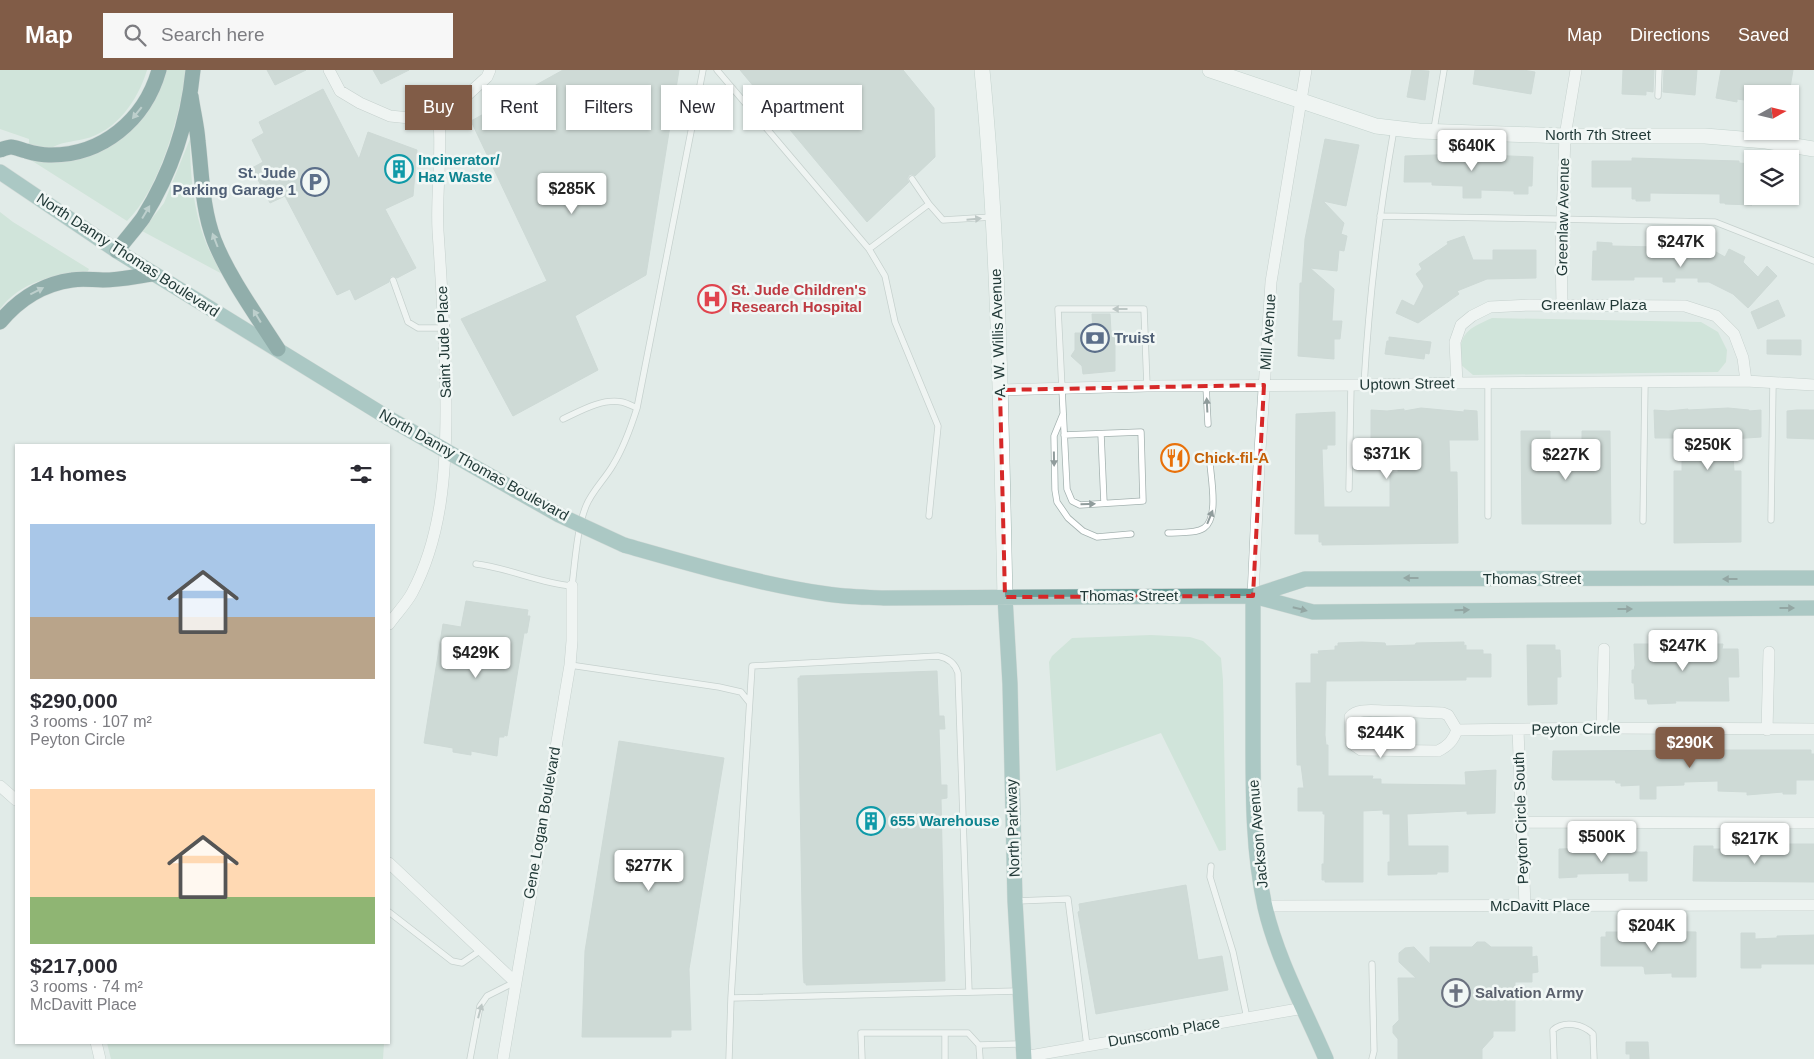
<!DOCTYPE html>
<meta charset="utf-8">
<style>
body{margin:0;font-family:Helvetica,sans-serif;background:#f7f7f7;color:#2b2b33;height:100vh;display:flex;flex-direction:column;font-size:19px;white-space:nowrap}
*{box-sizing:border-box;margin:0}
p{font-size:16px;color:#7c7c81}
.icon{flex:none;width:28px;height:28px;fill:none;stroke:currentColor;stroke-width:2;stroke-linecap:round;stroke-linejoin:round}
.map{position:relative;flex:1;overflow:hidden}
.details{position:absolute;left:15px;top:374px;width:375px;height:600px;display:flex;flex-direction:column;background:#fff;border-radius:0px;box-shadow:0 1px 4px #0004}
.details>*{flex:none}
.top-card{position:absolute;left:405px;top:15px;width:475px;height:45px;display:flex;gap:10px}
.needle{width:32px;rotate:82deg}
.buttons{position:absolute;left:1744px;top:15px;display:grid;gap:10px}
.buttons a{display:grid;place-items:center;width:55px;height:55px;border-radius:0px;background:#fff;box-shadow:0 1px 4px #0004;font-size:25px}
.price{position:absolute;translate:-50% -42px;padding:0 11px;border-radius:5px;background:#fff;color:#222;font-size:16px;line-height:32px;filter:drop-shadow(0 1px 2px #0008)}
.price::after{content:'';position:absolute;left:50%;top:30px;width:15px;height:11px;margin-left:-8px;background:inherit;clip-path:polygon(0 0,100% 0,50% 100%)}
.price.selected{background:#815c47;color:#fff}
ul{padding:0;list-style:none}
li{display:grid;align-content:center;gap:10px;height:265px;padding:0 15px}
li span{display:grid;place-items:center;height:155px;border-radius:0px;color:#555}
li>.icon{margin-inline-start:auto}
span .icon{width:90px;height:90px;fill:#fffc;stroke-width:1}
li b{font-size:21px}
h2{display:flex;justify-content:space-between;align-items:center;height:60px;padding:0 15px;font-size:21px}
.tag{padding:0 18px;border-radius:0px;background:#fff;box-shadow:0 1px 4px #0004;font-size:18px;line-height:45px}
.tag.selected{background:#815c47;color:#fff}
header{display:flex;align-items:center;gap:30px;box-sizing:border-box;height:70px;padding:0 25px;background:#815c47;color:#fff}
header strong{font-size:24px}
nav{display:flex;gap:28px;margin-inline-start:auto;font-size:18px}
.search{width:350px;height:45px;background:#f7f7f7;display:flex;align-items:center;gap:12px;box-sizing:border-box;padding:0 18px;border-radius:0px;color:#7c7c81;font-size:19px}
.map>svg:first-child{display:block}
.green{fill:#bbdbc9}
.building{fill:#b6c5c1;stroke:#b4c4c0}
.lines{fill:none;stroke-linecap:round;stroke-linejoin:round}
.lane-casing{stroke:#a4b2b0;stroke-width:7}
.street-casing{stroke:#a4b2b0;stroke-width:12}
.secondary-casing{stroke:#a0b6b1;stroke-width:16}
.primary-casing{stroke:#c1c8c7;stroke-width:16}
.highway-casing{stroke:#c1c8c7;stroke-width:16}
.lane{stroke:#fff;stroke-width:5.5}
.street{stroke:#fff;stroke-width:11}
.secondary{stroke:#fff;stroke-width:15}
.primary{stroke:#689e99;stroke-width:15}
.highway{stroke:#306462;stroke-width:15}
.primary-bridge-casing{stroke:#c1c8c7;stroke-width:16;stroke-linecap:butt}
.primary-bridge{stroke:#689e99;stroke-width:15}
.oneway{fill:#90aeac}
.oneway2{fill:#909c9c}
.oneway3{fill:#345350}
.marked{fill:none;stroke:#d62828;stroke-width:4;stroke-dasharray:10 6;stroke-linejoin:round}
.labels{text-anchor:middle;stroke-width:5;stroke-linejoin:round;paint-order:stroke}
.street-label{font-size:15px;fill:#223a38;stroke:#f1f7f5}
.culture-label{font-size:15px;font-weight:bold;fill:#0d838f;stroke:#f1f7f5;text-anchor:start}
.service-label{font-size:15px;font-weight:bold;fill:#4e5e75;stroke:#f1f7f5;text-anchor:end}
.health-label{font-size:15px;font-weight:bold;fill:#be3a42;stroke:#f1f7f5;text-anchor:start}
.food-label{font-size:15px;font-weight:bold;fill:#c56008;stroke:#f1f7f5;text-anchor:start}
.worship-label{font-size:15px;font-weight:bold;fill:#5b616d;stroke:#f1f7f5;text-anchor:start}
</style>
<header>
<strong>Map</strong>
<div class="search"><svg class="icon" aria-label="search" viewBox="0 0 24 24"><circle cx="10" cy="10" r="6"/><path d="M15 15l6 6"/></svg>Search here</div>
<nav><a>Map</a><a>Directions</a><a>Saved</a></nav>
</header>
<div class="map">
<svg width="1814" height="989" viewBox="0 0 1814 989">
<rect width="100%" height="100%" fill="#e1ebe8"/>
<!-- green -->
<path class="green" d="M0,0H147C138,30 116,62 84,69C72,72 59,72 50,79L29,76V69L0,59Z
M166,0H186C180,45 160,119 127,151L26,87L95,82Z
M190,69C190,103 193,140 206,173C211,185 218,196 226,206L142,161L164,133Z
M0,142L13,152L89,199L87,203C55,203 20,212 0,239Z
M1492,248L1701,252L1718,262L1727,280L1726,292L1718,302L1473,305L1460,294C1459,264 1465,260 1492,248Z
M1151,565L1190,567L1203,571L1221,588L1223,610L1226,780L1219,781L1161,663L1056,701L1049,592L1052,586L1072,568Z
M107,973V972L384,973L383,989H111Z"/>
<!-- building -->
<path class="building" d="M267,0H306L275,15Z
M373,0H409L381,14Z
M563,0H679L646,205L575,246L598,300L513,346L461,249L547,211L471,51Z
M740,0H903L934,38L935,87L915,106L912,104L909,105L907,109L909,112L867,152Z
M1412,0L1429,1L1425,30L1407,27Z
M1475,0H1523L1535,2L1531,24L1473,14Z
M1623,0H1654L1653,22L1646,21V25L1622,24Z
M1664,0H1697L1695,25L1663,22Z
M1721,0H1793L1789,24H1752V31L1737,29V32L1716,28Z
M323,19L359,89L368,62L417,80L413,126L385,139L416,198L397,208L394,206H391L389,209V212L355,230L350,219L337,225L285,126L270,133L252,98L263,92L252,70L264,63L259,52Z
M1325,69L1359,75L1346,136L1323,131L1344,153L1341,164L1347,166L1344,181L1339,180L1337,201L1310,198L1334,219L1332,251H1342L1340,269H1334V289L1298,286L1300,213H1302L1305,169Z
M1464,84L1533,87L1532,116H1528V124H1514V121L1481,120V128H1463V116L1432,115V112H1404L1405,86Z
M1632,88L1739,91V93L1752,94V135L1725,134V133H1720V124L1650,123V131H1636V129H1632V117H1592V91H1632Z
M1464,166L1473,190H1493V180H1536V208L1487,209L1457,221L1459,224L1418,253L1396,243L1402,230L1414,236L1424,216L1416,204L1422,199L1419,194L1448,174L1447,172Z
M1657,168H1670V170H1675V182H1716L1725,187L1729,179L1745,187L1743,192L1758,207L1767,196L1777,206L1748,238L1733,224L1709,212H1698V208H1675V212H1663V207H1634V210H1592L1593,181H1597V172L1612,173V176L1657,177Z
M1778,230L1785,246L1758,259L1751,242Z
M1092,244H1110L1111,262H1114L1115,274V301L1083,304L1082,296L1071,286L1075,280V263H1093Z
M1389,267L1431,272L1429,284L1425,283L1424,289L1385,284L1387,271H1389Z
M1767,270H1801V285L1767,284Z
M1421,338L1464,342V340L1477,341L1478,370H1449L1450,402H1457L1458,473L1322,475V472H1319V464H1295L1296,344L1335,342V375H1327V379H1322L1324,437H1390V402H1398V371L1371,369V340L1387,341L1404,339V341Z
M1728,338L1749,340V341L1761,340V367L1732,369L1734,401H1741V472L1674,473V401H1682V369H1679V368H1655L1654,340L1668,341L1688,339V340Z
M1797,340H1814V369L1787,368V341Z
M1521,361H1550V387L1582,386V361H1610L1611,454H1522Z
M466,531L528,540L527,546H530L527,563H524L507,666L504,665V667H499L497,686L471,681V685L453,682V678L424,673L443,554L461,557Z
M1362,572L1385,573L1386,576L1415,575L1416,573L1464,572V576L1466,575V580H1483V584H1491V607H1466V610L1326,611L1325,665L1326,675H1328V706H1373L1372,709H1381V714L1466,715L1465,702L1496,700L1495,743L1467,744V741L1407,744L1408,776H1448V802H1437V804L1388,805V792H1390V744H1383V740L1363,741V812H1325V810H1322V794H1324L1325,744H1323V741H1298V718H1304L1301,695H1297L1296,613H1311V584H1319L1318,581L1335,580V576H1338V573Z
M1634,574H1723L1722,579H1738L1739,607H1728L1729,631H1675L1676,633L1651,634H1648L1647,629H1635L1634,613H1632V600H1634L1635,595Z
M1527,575H1555V580H1560L1561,607H1557V634L1528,635Z
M937,601L939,646H944L945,659H939L941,715H947V728L941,729L945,911L806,915V913H804L803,898L798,608H800V606Z
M619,671L724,688L689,899L691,960H671V967H582L585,881Z
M1711,680H1811V684H1814V710H1796V724H1783V722L1747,725V722L1718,721V711L1684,712V715L1656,716V729H1640V715L1621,716V713H1616L1615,710H1553L1552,708L1553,681Z
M1785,774H1814V812L1693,811L1694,776H1713V779H1741V783L1775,782V779H1785Z
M1601,778V781L1609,780V782H1647V811H1629V803L1577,804V807L1559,808V779Z
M1186,815L1198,890L1222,886L1228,920L1096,944L1078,842L1080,841L1079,834Z
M1634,861L1696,862V907H1672V903L1645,904L1644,897L1642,896H1601V867H1606V862H1634Z
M1741,863H1755V869L1777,868V866L1814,865V894H1761V898H1741Z
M1477,872H1485L1491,877H1532V887L1537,886L1538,902L1532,903V912H1515V961H1493V967L1482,979V989H1398V969L1393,963V956L1399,950L1398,908H1416L1399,892V883L1405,878L1414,877L1430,894V877H1472Z
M1626,972H1648L1649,989H1630V984H1626Z"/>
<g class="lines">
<defs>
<path id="lane" d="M717,0L869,179L885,206L895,252L938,356L929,446
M1658,26L1659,0
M1434,59L1444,0
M912,109L929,134
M1380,146L1715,152L1814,191
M869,179L929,134L943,150L992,147
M393,210L408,252L418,258H444
M1488,313V446
M1364,315C1369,229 1379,144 1394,59
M1206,316L1208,354
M1063,344L1054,366L1055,420L1057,432L1068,448L1083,461L1097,467L1131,464
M563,349C580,341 602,328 622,332C627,333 632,336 637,338
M1101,364L1104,433
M1064,365L1141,362L1143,431L1080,435L1072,431L1067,419L1058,239H1144L1147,316
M1349,419L1351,315
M1771,450L1773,313
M1643,451L1645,312
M1168,463C1178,462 1195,464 1204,458C1219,448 1211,409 1210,393
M476,494C509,498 539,513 572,516C575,493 577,458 586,436C592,421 605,409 613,395C624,377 631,357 637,338L703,0
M570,595L719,617L741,622L749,632
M1211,796L1210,807L1233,882L1247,948
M1016,831L1068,829L1087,976
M389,842L452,891L462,893L481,880
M1372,894L1374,981L1372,989
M969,922L958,603C955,593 948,588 938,586L752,596L731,928L1020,921
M945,963V989
M979,975L1021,974
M470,989L480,936L487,926L515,912
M729,989L731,928
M862,989L861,963H968L979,975L980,989
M1554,989L1553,960C1564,950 1583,954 1593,964L1594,989"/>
<path id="street" d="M329,0L340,21L360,33L390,46L439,51
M1562,236L1561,177L1565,66L1576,0
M1457,313L1455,272L1461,255L1472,246L1490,237L1529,235L1685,236L1716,246L1734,264L1743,288L1746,311
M1000,320L1147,316L1364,315L1457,313L1746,311L1814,315
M1253,526L1259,396L1271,212L1306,0
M389,554C396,544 406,534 412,523C442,467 446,401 446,339C446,279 442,220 438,161C436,124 442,87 439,51L487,7L490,0
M1386,641L1443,643L1448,645L1457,660C1453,671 1448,676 1438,681L1361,680L1351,673L1350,647C1357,638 1375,641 1386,641Z
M1602,658L1604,579
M1457,660L1602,658L1814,659
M1518,660L1525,836
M1767,660L1769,582
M0,716L16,730
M1521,752L1814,753
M389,793L515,912
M1265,836L1814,835
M96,972L100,989
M1024,987L1304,938
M503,989L570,595L572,571V516"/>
<path id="secondary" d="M982,0C999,175 1001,351 1005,527
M1210,0L1376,56L1419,61L1565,66H1705L1766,71L1814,79"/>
<path id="primary" d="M0,102L117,181L390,349
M624,475C691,494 758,514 827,524C845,527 865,527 884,528L1253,526L1313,542L1814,538
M1253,526L1305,509L1814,508
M1253,526C1253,575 1253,623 1253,671C1253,726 1253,783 1265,837C1277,889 1305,940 1326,989
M1005,527L1010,614L1015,831L1024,989"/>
<path id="highway" d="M191,26C193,41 197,56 198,71C202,105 202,138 214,170C228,206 257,246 278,279
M0,80C3,79 8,77 11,77C16,77 21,80 26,81C33,83 41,85 49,85C102,86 145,50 159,0
M117,181C125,170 135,159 143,148C171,103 188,52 193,0
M0,252C19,229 43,214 72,210C83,208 93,210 103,210C120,210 137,206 153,204"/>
</defs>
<!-- lane casing -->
<use href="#lane" class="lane-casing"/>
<!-- street casing -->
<use href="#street" class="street-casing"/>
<!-- secondary casing -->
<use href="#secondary" class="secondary-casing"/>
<!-- primary casing -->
<use href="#primary" class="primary-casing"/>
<!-- highway casing -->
<use href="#highway" class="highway-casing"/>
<!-- lane -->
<use href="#lane" class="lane"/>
<!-- street -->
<use href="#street" class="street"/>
<!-- secondary -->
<use href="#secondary" class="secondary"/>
<!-- primary -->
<use href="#primary" class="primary"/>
<!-- highway -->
<use href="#highway" class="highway"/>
<defs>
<path id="primary-bridge" d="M390,349L559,445L624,475"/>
</defs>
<!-- primary-bridge casing -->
<use href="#primary-bridge" class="primary-bridge-casing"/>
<!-- primary-bridge -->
<use href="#primary-bridge" class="primary-bridge"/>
</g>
<!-- one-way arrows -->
<defs><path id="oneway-solid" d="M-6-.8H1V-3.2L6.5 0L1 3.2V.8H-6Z" transform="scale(1.25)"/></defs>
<g class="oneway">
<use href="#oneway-solid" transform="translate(137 43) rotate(129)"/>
<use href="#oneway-solid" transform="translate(146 142) rotate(-59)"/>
<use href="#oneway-solid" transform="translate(215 170) rotate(-111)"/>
<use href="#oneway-solid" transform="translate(37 221) rotate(-27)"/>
<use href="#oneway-solid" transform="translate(257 246) rotate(-121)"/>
</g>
<g class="oneway2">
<use href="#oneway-solid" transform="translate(974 149) rotate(-5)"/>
<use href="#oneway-solid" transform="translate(1120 239) rotate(180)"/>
<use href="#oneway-solid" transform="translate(1207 335) rotate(-93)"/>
<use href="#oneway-solid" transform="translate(1054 389) rotate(89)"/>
<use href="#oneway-solid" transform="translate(1088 434) rotate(-2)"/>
<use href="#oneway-solid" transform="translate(1210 447) rotate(-68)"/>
<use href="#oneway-solid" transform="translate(480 941) rotate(-75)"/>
</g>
<g class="oneway3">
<use href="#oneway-solid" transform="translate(1411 508) rotate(-180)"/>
<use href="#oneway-solid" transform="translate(1730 509) rotate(180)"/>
<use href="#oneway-solid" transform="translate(1787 538)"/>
<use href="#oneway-solid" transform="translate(1300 539) rotate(14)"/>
<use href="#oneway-solid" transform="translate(1625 539)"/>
<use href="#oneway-solid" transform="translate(1462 540) rotate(-1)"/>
</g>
<!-- marked area -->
<path d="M0 0H1814V989H0ZM1264,315L1253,526L1005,527L1000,320Z" fill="#e1ebe8" fill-opacity=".55" fill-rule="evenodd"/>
<path class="marked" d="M1264,315L1253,526L1005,527L1000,320Z"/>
<!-- icons -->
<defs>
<symbol id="building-ring" viewBox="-11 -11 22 22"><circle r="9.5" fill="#f1f7f5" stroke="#0f9aa8" stroke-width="1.5"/><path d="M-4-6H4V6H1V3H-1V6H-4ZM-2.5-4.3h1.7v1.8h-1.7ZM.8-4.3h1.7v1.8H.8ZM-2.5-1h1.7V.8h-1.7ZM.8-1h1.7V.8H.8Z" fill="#0f9aa8"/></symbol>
<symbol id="parking-ring" viewBox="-11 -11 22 22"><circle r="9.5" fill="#f1f7f5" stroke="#5c6f8a" stroke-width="1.5"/><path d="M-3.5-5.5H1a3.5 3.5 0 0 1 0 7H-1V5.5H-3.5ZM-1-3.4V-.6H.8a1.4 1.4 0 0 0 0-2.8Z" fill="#5c6f8a"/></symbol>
<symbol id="hospital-ring" viewBox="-11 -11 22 22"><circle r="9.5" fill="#f1f7f5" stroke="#e0444e" stroke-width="1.5"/><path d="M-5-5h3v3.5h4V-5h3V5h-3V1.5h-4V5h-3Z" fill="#e0444e"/></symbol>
<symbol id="bank-ring" viewBox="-11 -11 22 22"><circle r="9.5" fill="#f1f7f5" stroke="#5c6f8a" stroke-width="1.5"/><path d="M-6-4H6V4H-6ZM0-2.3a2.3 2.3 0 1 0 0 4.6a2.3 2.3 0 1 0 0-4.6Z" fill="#5c6f8a"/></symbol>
<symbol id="restaurant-ring" viewBox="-11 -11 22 22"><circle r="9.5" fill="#f1f7f5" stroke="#e8710a" stroke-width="1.5"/><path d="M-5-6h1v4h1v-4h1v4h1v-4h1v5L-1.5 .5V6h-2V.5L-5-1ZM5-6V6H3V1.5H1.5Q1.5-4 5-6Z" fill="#e8710a"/></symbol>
<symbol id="church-ring" viewBox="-11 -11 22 22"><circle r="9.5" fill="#f1f7f5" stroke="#6b7280" stroke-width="1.5"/><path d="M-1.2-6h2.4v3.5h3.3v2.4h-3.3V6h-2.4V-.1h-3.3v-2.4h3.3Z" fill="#6b7280"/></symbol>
</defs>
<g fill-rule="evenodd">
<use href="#building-ring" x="383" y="83" width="32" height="32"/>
<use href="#parking-ring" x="299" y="96" width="32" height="32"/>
<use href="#hospital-ring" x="696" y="213" width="32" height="32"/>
<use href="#bank-ring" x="1079" y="252" width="32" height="32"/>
<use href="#restaurant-ring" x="1159" y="372" width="32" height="32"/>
<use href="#building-ring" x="855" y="735" width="32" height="32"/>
<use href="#church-ring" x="1440" y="907" width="32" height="32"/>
</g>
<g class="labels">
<!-- street labels -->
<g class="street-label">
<text x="1598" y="70">North 7th Street</text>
<text transform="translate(1563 147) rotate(-89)" y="5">Greenlaw Avenue</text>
<text transform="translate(128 185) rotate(33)" y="5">North Danny Thomas Boulevard</text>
<text x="1594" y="240">Greenlaw Plaza</text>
<text transform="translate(1268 262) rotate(-86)" y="5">Mill Avenue</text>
<text transform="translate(998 263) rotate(-92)" y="5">A. W. Willis Avenue</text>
<text transform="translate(444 272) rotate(-92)" y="5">Saint Jude Place</text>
<text transform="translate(1407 314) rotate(-1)" y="5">Uptown Street</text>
<text transform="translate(474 395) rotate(29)" y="5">North Danny Thomas Boulevard</text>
<text x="1532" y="514">Thomas Street</text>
<text x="1129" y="531">Thomas Street</text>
<text transform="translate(1576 659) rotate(-1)" y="5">Peyton Circle</text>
<text transform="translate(1521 748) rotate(-92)" y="5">Peyton Circle South</text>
<text transform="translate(542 753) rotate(-80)" y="5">Gene Logan Boulevard</text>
<text transform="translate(1013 758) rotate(-92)" y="5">North Parkway</text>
<text transform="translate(1258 764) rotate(-95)" y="5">Jackson Avenue</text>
<text x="1540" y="841">McDavitt Place</text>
<text transform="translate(1164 962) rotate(-10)" y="5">Dunscomb Place</text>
</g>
<!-- culture labels -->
<g class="culture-label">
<text x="418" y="95">Incinerator/<tspan x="418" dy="17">Haz Waste</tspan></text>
<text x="890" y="756">655 Warehouse</text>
</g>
<!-- service labels -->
<g class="service-label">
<text x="296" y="108">St. Jude<tspan x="296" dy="17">Parking Garage 1</tspan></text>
<text x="1114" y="273" text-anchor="start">Truist</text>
</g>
<!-- health labels -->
<g class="health-label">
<text x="731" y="225">St. Jude Children's<tspan x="731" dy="17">Research Hospital</tspan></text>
</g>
<!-- food labels -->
<g class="food-label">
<text x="1194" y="393">Chick-fil-A</text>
</g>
<!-- worship labels -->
<g class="worship-label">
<text x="1475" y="928">Salvation Army</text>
</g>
</g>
</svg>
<div class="buttons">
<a><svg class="needle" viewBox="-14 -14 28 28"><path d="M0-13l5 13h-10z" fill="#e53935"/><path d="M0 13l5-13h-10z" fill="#7c7c81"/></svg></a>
<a><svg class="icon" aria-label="layers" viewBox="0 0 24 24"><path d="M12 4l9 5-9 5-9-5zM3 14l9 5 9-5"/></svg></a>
</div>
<b class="price" style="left:1472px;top:102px">$640K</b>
<b class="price" style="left:572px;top:145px">$285K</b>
<b class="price" style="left:1681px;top:198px">$247K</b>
<b class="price" style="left:1708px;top:401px">$250K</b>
<b class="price" style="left:1387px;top:410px">$371K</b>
<b class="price" style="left:1566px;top:411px">$227K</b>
<b class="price" style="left:1683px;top:602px">$247K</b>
<b class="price" style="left:476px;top:609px">$429K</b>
<b class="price" style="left:1381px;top:689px">$244K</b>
<b class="price selected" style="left:1690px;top:699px">$290K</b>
<b class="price" style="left:1602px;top:793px">$500K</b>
<b class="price" style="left:1755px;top:795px">$217K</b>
<b class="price" style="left:649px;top:822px">$277K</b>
<b class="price" style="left:1652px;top:882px">$204K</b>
<div class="top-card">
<a class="tag selected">Buy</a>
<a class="tag">Rent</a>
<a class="tag">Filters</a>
<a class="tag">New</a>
<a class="tag">Apartment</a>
</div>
<section class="details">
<h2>14 homes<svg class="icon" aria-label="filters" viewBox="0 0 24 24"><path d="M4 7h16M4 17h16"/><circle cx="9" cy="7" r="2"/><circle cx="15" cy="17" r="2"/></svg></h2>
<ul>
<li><span style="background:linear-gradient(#a9c7e8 60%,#b9a48a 0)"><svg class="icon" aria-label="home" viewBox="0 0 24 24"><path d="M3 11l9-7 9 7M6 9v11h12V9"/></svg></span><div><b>$290,000</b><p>3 rooms · 107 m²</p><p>Peyton Circle</p></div></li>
<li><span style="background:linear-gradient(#ffd9b3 70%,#8fb573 0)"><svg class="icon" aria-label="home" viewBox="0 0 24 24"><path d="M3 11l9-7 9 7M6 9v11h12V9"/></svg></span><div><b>$217,000</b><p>3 rooms · 74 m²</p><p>McDavitt Place</p></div></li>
</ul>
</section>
</div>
